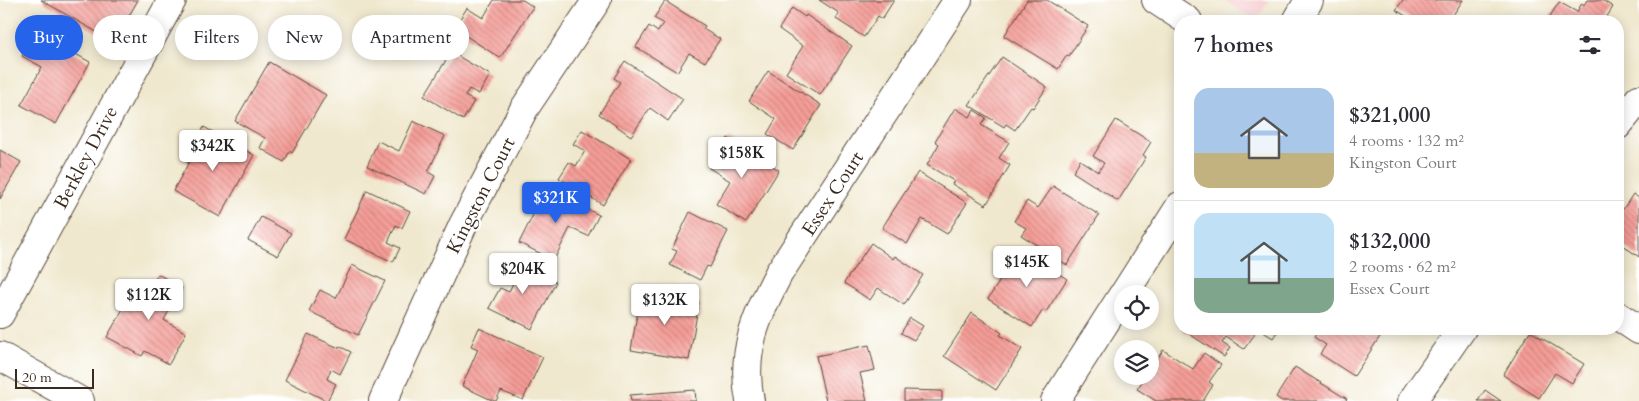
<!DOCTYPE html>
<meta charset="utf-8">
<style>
body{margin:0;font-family:Cardo,serif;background:#f7f7f7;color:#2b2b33;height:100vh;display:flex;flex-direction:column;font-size:19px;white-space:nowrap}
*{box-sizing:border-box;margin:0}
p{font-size:16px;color:#7c7c81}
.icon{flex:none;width:28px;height:28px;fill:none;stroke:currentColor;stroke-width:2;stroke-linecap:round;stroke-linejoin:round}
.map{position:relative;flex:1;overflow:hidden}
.sheet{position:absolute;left:1174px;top:15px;width:450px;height:320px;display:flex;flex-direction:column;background:#fff;border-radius:20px;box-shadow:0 2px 12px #0003}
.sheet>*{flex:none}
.hud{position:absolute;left:15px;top:15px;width:475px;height:45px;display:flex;gap:10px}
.fabs{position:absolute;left:1114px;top:285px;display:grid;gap:10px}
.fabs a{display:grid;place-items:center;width:45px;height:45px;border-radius:50%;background:#fff;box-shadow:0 2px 12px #0003;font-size:25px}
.scale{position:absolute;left:15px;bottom:12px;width:79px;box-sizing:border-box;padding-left:5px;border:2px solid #3b2a1e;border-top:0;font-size:14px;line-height:18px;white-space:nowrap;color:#3b2a1e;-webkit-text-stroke:4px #fff;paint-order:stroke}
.price{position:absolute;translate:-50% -42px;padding:0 11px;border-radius:5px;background:#fff;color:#222;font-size:16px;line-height:32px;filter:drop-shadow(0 1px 2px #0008)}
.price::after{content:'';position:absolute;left:50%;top:30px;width:15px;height:11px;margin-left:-8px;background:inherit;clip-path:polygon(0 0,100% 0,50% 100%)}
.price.active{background:#2563eb;color:#fff}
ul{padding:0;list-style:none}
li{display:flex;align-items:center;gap:15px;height:125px;padding:0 20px}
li+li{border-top:1px solid #e1e1e2}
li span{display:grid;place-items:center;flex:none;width:140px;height:100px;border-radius:15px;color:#555}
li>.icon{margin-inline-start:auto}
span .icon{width:60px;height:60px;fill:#fffc;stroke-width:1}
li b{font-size:21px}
h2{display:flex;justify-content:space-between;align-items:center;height:60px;padding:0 20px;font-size:21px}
.chip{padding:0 18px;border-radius:22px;background:#fff;box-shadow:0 2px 12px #0003;font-size:18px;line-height:45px}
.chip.active{background:#2563eb;color:#fff}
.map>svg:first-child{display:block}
.built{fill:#f7cfd2}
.building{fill:url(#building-back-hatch)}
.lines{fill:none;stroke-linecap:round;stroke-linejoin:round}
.minor-casing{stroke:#564638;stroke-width:30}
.minor{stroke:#fff;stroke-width:28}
.labels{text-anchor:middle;stroke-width:4.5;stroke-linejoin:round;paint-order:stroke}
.street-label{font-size:19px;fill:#3b2a1e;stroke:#fff}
</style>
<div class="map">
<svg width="1639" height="401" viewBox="0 0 1639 401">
<defs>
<pattern id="building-back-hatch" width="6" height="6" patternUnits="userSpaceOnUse" patternTransform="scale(1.25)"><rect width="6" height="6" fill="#f69d98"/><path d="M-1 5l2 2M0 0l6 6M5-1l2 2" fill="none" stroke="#c8807b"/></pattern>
</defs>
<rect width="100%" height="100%" fill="#fff"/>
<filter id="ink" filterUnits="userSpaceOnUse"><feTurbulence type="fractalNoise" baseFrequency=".02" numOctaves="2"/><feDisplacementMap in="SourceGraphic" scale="10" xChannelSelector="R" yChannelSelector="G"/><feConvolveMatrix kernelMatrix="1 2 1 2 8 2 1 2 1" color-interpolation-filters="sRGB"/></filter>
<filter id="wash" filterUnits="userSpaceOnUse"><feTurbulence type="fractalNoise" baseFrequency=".0096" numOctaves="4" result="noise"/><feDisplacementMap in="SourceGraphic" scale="20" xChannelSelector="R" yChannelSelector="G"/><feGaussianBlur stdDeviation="1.12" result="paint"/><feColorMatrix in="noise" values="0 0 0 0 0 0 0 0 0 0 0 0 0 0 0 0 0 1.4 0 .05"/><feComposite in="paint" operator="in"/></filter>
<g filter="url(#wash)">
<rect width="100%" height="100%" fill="#f0e8ce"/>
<!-- built -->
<path class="built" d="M1224,0H1269L1256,21Z"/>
<g id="blocks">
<!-- building -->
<path class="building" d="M41,0H138L114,42Z
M494,0H523L533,7L500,58L454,28L467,8L483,18Z
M819,0H894L882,19L878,16L864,37L836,19L839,13Z
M1027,0H1047L1088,26L1069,56L1067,55L1058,69L1004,36Z
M1403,0H1463L1449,21H1414L1396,10Z
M1587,0H1602L1613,7L1606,18L1612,21H1547L1559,2L1577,12L1582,3L1584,5Z
M665,1L705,26L703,29L720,39L705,62L689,53L677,72L636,47L649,26L658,32L663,23L654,18Z
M792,8L805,17L806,15L852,46L820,95L786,73L803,46L779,29Z
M35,32L90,62L56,124L21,105L42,67L22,56Z
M451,52L490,75L479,94L469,89L465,96L474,101L463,120L424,96Z
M1002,57L1047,87L1033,108L1031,107L1015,130L1006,124L1004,127L969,105Z
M625,61L683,99L668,121L650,108L631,136L599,114L620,82L614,78Z
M269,62L326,95L292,153L290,151L284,162L260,148L265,138L235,121Z
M768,71L821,105L793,150L767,134L776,119L749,101Z
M955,108L970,117L974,110L986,118L981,125L1009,142L999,158L1010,165L986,205L952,184L954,181L927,165L939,144L935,141Z
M1116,120L1151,142L1143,155L1146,157L1118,201L1073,172L1080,160L1098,172L1104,163L1093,156Z
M413,121L445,136L428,172L435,176L426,194L367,166L378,141L399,151Z
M204,127L254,155L220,217L173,191L189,162L186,160Z
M582,130L631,159L603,205L559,178L569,162L576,166L585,151L573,144Z
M728,138L779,170L746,223L716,204L730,181L709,168Z
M0,150L21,162L0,199Z
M918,172L967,203L947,234L922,219L907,244L882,228Z
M1053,186L1099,215L1067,265L1021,235L1026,228L1014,221L1027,201L1038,208Z
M546,189L599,215L588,236L570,228L554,260L519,243Z
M367,190L410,211L402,228L396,225L388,242L400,248L393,262L344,239Z
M1633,194L1639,198V257L1618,242V217Z
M690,212L728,231L710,267L707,266L700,280L670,265L677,251L672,249Z
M261,217L291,233L278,256L248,240Z
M871,243L893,259L895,256L923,275L904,305L878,288L870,300L844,283Z
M1018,248L1067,279L1046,312L1043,310L1032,327L988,299L1001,279L999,277Z
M512,260L556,282L532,329L489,308L500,288L509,292L513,283L503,278Z
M352,265L385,281L358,335L309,311L320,290L336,298Z
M158,274L182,288L164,320L186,333L169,364L145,351L142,356L107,337L140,279L151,286Z
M641,291L699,302L689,360L631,350Z
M972,313L1002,333L1000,335L1022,349L996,390L944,356Z
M910,318L923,326L914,340L901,333Z
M479,328L543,357L523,400L501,391L496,401H494L462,386L478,349L471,346Z
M1182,329H1247L1255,334L1244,349L1226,337L1222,343L1230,348L1224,357Z
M1261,329H1279L1273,338L1260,330Z
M1319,329H1385L1354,376L1320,354L1326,345L1314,337Z
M1530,331L1584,364L1572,383L1555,373L1539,398L1503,375Z
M308,334L339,348V346L351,352L340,374L331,369L327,379L336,384L327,401L285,380Z
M869,345L875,370L860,373L867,401H826L816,356Z
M1163,350L1193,369L1204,353L1221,365L1209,382L1213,385L1203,401H1156L1137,389L1146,376H1150V370Z
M1295,367L1347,399L1345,401H1282L1276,397Z
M695,390L696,401H631L630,395Z
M904,390L942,391V401H904Z
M1485,390L1501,401H1478Z"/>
</g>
</g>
<g filter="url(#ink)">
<use href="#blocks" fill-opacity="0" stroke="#564638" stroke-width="1"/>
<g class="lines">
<defs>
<path id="minor" d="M1156,0L1188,21
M1297,21L1309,0
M1618,125L1639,99
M1124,294L1180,206
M0,314L172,0
M1618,316L1639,330
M0,356L80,401
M383,401L463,225L524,109L597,0
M750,401C740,352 757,315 779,273L958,0
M1055,401L1122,296
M1412,401L1462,329"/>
</defs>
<!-- minor casing -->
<use href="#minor" class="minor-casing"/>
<!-- minor -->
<use href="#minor" class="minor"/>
</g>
</g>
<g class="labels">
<!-- street labels -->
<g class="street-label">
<text transform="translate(85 157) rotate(-62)" y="7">Berkley Drive</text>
<text transform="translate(832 193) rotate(-57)" y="7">Essex Court</text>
<text transform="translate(480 195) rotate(-63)" y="7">Kingston Court</text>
</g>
</g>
</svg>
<div class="fabs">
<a><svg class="icon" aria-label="locate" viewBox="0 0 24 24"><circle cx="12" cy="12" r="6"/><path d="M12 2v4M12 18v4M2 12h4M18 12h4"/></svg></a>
<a><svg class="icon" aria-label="layers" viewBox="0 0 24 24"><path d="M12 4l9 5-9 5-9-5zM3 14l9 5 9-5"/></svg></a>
</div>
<div class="scale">20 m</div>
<b class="price" style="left:213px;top:172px">$342K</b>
<b class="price" style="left:742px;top:179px">$158K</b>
<b class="price active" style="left:556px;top:224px">$321K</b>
<b class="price" style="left:1027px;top:288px">$145K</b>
<b class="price" style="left:523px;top:295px">$204K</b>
<b class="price" style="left:149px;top:321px">$112K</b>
<b class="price" style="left:665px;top:326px">$132K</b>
<div class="hud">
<a class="chip active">Buy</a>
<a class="chip">Rent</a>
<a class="chip">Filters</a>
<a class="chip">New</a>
<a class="chip">Apartment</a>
</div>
<section class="sheet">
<h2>7 homes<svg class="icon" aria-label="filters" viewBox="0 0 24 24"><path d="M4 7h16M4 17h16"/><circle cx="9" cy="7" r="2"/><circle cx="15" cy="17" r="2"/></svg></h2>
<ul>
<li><span style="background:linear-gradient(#a9c7e8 65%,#c2b280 0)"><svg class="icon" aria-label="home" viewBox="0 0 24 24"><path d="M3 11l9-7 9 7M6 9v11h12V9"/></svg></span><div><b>$321,000</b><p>4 rooms · 132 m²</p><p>Kingston Court</p></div></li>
<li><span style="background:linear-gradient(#bfe0f5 65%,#7fa58c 0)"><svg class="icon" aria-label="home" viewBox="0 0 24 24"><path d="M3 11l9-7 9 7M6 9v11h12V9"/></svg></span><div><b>$132,000</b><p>2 rooms · 62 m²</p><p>Essex Court</p></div></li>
</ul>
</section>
</div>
